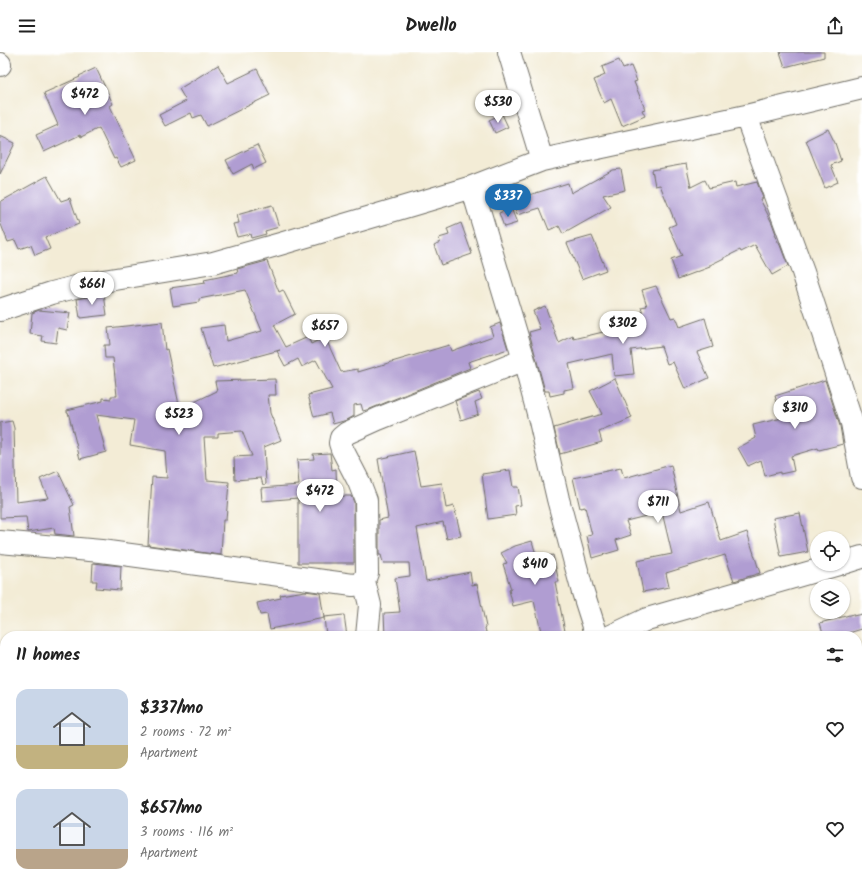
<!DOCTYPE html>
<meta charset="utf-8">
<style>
body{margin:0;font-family:Kalam,sans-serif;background:#f6f6f6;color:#222;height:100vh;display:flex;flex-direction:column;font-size:15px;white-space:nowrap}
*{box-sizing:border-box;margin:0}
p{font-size:13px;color:#767676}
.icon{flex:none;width:22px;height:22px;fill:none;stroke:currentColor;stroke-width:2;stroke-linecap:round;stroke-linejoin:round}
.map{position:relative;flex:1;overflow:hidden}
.details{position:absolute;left:0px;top:579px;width:862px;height:256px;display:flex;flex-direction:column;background:#fff;border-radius:16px 16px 0 0;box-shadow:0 1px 3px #0004}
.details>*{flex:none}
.tools{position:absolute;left:810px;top:479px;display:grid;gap:8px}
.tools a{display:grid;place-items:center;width:40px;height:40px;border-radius:50%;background:#fff;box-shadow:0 1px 3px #0004;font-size:20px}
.price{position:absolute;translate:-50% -34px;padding:0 9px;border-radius:14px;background:#fff;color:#222;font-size:13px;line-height:26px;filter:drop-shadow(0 1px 2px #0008)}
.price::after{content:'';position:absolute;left:50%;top:24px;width:12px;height:9px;margin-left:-6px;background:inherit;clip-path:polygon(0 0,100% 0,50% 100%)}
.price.current{background:#1f6fb2;color:#fff}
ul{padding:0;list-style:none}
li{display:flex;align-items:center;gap:12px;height:100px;padding:0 16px}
li span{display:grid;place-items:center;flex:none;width:112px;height:80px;border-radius:12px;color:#555}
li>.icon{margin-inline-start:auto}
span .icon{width:48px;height:48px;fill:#fffc;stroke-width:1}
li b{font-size:17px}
h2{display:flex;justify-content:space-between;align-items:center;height:48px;padding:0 16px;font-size:17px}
header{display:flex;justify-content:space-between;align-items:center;height:52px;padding:0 16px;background:#fff;font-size:18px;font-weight:700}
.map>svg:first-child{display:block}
.building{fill:#b09dd2}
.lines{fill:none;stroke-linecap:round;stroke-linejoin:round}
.minor-casing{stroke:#716f67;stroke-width:24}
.minor{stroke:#fff;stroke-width:22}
</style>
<header><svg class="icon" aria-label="menu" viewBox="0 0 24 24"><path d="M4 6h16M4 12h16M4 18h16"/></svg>Dwello<svg class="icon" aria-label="share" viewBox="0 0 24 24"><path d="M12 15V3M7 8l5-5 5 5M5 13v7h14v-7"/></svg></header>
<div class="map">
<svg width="862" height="835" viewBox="0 0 862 835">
<rect width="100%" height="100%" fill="#fff"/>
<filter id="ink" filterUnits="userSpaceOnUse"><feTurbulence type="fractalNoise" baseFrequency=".025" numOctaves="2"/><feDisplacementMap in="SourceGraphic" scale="8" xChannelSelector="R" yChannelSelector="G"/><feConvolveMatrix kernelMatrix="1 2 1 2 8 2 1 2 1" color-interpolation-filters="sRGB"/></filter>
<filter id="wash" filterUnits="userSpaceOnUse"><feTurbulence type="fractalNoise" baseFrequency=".012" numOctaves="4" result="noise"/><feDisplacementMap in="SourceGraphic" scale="16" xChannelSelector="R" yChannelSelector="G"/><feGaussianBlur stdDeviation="0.9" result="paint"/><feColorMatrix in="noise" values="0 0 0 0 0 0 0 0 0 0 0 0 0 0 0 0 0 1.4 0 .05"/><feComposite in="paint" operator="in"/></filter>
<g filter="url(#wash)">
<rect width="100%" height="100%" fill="#f3ecd6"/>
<g id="blocks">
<!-- building -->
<path class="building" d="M780,0H824V5L785,15Z
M619,8L623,17L631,14L637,29L634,30L645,57L642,58L645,64L622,74L611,47L604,51L594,28L605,23L602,15Z
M218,13L228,31L257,17L270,43L207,74L201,63L193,66L191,61L165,74L159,63L186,49L179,37Z
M96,16L113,52L110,54L136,108L121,115L116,106L114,107L99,76L81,85L80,83L44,100L36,83L58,73L44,41L80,25L79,24Z
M502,62L508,75L495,81L489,68Z
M828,77L835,91L841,109L831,113L838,130L825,136L806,88Z
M0,84L15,91L0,122Z
M257,93L266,111L254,117L252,112L233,122L226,108Z
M686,112L691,135L705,128L709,136L735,130L736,135L757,130L763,146L760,147L772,171L776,182L774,183L780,193L788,214L772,223L755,193L741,200L740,198L710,213V215L678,227L671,208L682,204L669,175L676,172L660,133L655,134L652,118Z
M621,117L625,138L603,143L611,155L563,182L559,174L549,178L540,156L517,163L513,148L568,131L571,141L613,118Z
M47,124L61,149L70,146L79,172L45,185L50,197L35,203L31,193L19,197L15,188L8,190L0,170V150Z
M272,153L279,175L265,179L266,182L251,186L250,182L237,185L233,172L239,171L237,163Z
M511,156L517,171L504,175L499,161Z
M461,171L472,202L441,213L434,193L440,190L439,186L449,183L447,177Z
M592,184L606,218L582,227L567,191Z
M267,209L279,240L283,238L295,262L274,273L286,295L308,285L311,292L325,285L341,320L358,317V320L449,293L451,299L493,284L490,275L500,271L508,297L468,310L470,316L370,357L363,359L361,352L354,353V364L347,368L333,372L330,361L314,365L308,343L332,337L316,308L302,315L298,307L285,314L277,299L280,298L213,316L201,276L224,273L226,289L262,279L245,238L199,247V250L173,254L170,236L205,231L204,228L238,221L237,217Z
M656,234L671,266L675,265L679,275L705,266L713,295L697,300L709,326L685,337L673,310L667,312L661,294L631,298L634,322L614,324L612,302L569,312L574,336L564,338V341L550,344L549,339H545L529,280L540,277L533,259L545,254L559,291L573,284L574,287L628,274L627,267L643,261L641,255L647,254L642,238Z
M104,242L107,263L80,266L77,247Z
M39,258L70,261L67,278L58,276L56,291L42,289L43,284L30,282L32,261Z
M162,270L165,298L167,297L180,357L217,339L215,329L275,327L276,343H268L270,361L281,388L264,395L266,432L263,433L261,426L235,428L234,405L252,404L242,379L218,381V385H204L207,428L229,430L226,468H223L221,503L148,493L152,425L167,426L165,399L130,393L134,368L96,363L106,400L80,407L68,360H67V358L103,349V346L111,347V344H117L113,306H105L104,293H110L108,276Z
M615,326L632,366L599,380L602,390L560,402L554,376L602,362L590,339Z
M825,328L840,374L843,392L819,398L818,396L791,404L794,419L780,422V420L765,424L761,408L748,414L738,396L756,386L753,373L782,366L775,344Z
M479,340L482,347L475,350L478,362L461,368L455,349Z
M12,369L14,376L16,450L48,446L40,427L58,419L74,453L70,455L74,484L55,482L54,476L28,480L26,465L0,466V371Z
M414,399L421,434L442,431L446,456L454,454L461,484L447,487L443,470L417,476L426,529L470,520L472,533L477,532L486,575L485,576L487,584H385L384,561L400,560L395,526L410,524L409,511H383L381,503H379V468L388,466L378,407Z
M330,401L332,418L336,417L337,444H351L354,450V511H298V446L262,449L261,436L299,433L297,408L314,407L313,402Z
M671,413L681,459L709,450L721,489L747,480L760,521L734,529L725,503L666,521L669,535L643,540L637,509L672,502L662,460L626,469L631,483L616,488L619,498L592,506L587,484L592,483L585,455L580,456L573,426L621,416L624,426Z
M510,418L513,435H518L521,453L515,454L516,463L488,467L482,422Z
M800,461L808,500L781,505L773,466Z
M532,489L537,506L553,503L559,530H555L566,584H542L534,549L513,554L509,538L511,537L503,512L507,511L501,501L515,494Z
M93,511L121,514L120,538L96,536L97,529H92Z
M305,539L320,541L324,566L270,577L267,562L260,563L257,551L281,546L280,543Z
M853,562V564L862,562V577L838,584H824L820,571Z
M344,563L347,584H326L324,565Z"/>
</g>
</g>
<g filter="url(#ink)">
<use href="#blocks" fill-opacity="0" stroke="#716f67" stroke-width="1"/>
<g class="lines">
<defs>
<path id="minor" d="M509,0L542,108
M0,12V13
M746,64L803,220L831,306L852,371L862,425
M472,135L524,308L540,369L558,447L582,537L597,584
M0,258L52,241L91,231L213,211L280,192L472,135L542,108L746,64L862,36
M0,490L101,499L353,533C362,532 364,530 367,521L366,448L359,430L342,397L340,391L341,386L347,381L378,367L524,308
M843,511L862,505
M364,529L370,553L367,584
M611,584L647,567L839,512
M857,673L862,671
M0,749L5,747
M114,830L115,835
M382,830L383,835
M691,830L692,835"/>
</defs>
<!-- minor casing -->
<use href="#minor" class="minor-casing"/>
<!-- minor -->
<use href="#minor" class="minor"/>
</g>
</g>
</svg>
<div class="tools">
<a><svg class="icon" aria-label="locate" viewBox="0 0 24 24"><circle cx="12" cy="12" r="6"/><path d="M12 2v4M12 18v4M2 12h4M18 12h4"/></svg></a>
<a><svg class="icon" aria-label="layers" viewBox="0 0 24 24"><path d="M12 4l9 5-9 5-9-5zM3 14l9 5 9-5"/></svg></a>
</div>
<b class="price" style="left:85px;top:64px">$472</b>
<b class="price" style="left:498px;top:72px">$530</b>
<b class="price current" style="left:508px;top:166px">$337</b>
<b class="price" style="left:92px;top:254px">$661</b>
<b class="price" style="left:623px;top:293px">$302</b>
<b class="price" style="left:325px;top:296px">$657</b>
<b class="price" style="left:795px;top:378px">$310</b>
<b class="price" style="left:179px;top:384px">$523</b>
<b class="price" style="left:320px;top:461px">$472</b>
<b class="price" style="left:658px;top:472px">$711</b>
<b class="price" style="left:535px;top:534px">$410</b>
<section class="details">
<h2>11 homes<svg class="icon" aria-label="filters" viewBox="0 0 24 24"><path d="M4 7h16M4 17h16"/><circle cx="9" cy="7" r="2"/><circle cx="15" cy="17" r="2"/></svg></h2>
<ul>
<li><span style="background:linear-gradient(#c9d6e8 70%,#c2b280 0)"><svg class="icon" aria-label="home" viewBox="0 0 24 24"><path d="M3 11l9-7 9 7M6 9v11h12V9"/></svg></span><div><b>$337/mo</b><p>2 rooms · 72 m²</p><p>Apartment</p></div><svg class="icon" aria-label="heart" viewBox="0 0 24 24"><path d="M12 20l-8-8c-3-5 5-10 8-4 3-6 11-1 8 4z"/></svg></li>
<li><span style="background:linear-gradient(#c9d6e8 75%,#b9a48a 0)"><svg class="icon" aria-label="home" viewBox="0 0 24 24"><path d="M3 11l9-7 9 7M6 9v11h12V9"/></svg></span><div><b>$657/mo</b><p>3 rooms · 116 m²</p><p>Apartment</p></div><svg class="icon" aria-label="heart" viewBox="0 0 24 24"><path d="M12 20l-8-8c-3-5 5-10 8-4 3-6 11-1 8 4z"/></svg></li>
</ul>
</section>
</div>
